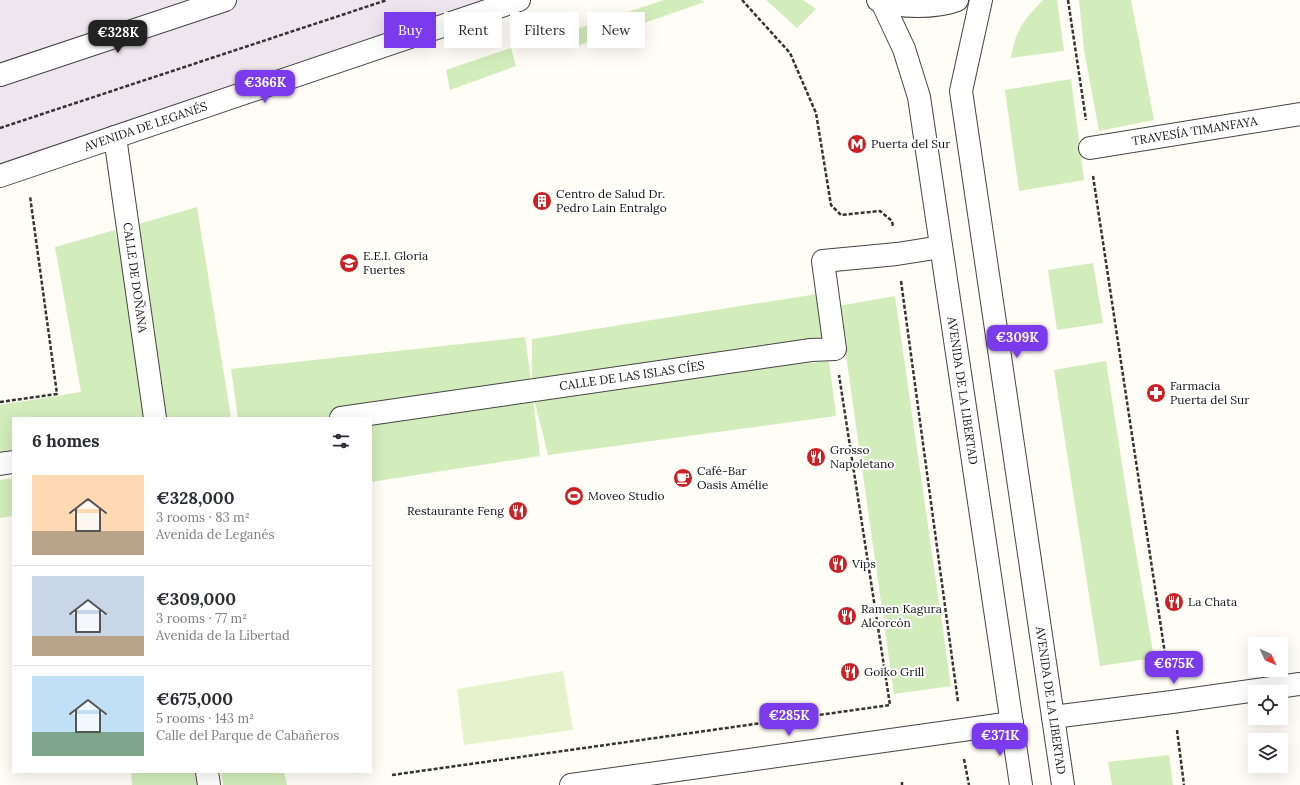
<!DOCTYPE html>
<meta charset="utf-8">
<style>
body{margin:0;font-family:Lora,serif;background:#f7f7f7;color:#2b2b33;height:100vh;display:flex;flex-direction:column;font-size:15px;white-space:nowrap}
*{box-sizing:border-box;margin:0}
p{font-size:13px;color:#7c7c81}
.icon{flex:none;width:22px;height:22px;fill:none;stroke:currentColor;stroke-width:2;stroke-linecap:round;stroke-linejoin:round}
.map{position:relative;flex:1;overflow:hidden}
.drawer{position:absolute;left:12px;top:417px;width:360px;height:356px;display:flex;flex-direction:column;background:#fff;border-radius:0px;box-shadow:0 4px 16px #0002}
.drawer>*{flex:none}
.guide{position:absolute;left:384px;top:12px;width:380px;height:36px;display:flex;gap:8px}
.needle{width:26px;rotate:134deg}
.buttons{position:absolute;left:1248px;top:637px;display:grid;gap:8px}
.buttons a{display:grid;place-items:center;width:40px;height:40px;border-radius:0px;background:#fff;box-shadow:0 4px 16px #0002;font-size:20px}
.price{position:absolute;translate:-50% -34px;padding:0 9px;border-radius:8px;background:#7c3aed;color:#fff;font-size:13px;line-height:26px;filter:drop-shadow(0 1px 2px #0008)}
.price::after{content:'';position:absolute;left:50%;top:24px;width:12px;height:9px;margin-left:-6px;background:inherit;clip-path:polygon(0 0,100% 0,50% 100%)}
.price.on{background:#222;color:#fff}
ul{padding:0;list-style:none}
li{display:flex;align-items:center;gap:12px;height:100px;padding:0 20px}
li+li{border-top:1px solid #e1e1e2}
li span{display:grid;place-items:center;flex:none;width:112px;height:80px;border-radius:0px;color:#555}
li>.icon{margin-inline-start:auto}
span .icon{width:48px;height:48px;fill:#fffc;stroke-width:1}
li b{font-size:17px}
h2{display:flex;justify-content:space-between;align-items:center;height:48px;padding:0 20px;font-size:17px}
.tag{padding:0 14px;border-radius:0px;background:#fff;box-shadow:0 4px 16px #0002;font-size:14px;line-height:36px}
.tag.on{background:#7c3aed;color:#fff}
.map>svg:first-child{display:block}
.industrial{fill:#eee5ef}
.green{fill:#d3ecbb}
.pitch{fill:#e5f3cd}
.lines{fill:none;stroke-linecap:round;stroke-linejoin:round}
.minor-casing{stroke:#444;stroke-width:24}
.path{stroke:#333;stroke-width:2.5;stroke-dasharray:4 2;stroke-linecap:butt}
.minor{stroke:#fff;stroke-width:22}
.labels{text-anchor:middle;stroke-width:4;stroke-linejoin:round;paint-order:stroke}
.street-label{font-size:12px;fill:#111;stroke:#fff}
.poi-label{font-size:12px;fill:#111;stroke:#fff;text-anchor:start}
</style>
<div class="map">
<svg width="1300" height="785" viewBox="0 0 1300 785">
<rect width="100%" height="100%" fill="#fffdf5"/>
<!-- industrial -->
<path class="industrial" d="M0,0H524L0,169Z"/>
<!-- green -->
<path class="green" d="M664,0H700L705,2L574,47L568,32Z
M766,0H803L816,9L797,28Z
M1043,0H1057L1064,51L1011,58C1016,29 1023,21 1043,0Z
M1079,0H1131L1154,120L1099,131L1084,50Z
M511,48L516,66L450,90L446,70Z
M1071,79L1084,180L1019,191L1005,90Z
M197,207L231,418H165L139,224Z
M115,230L149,374L145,418H13V453L0,454V405L81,392L55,247Z
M1093,263L1103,323L1057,330L1048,270Z
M817,294L825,339L546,390L829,361L836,416L548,455L532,391L341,418H238L231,369L525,337L532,387V339Z
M895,296L951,686L894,694L839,306Z
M1106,361L1133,535L1154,658L1100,666L1054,370Z
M533,399L540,456L371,482V423Z
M13,478V516L0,518V480Z
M1169,755L1173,785H1112L1108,762Z
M131,772H195L197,785H132Z
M221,772H284L287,785H223Z"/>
<!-- pitch -->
<path class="pitch" d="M563,671L573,730L464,745L457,689Z"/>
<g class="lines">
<defs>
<g id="minor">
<path d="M878,0C898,8 937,8 957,0"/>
<path id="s1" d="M981,0L961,91L1063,785"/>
<path id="s2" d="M882,2L904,49L919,97L1021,785"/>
<path d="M0,75L225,0"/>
<path id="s3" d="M115,137L155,418"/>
<path id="s4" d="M1090,148L1300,114"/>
<path id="s5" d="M0,176L519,0"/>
<path id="s6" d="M341,418L811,350L835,349L823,261L897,254L941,247"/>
<path d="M0,464L13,462"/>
<path d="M1053,717L1172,702L1300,684"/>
<path d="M207,772L209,785"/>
<path d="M571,785L1012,723"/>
</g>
</defs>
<!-- minor casing -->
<use href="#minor" class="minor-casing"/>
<!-- path -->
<path class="path" d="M742,0L790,53L816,113L831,205L841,215L880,211L892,221L893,227
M1068,0L1086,120
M0,128L387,0
M1093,176L1168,674
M901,281L958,702
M0,402L57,394L30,196
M1177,730L1184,785
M964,759L969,785
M392,775L890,705L839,375
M902,782V785"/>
<!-- minor -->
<use href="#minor" class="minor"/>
</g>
<!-- icons -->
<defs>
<symbol id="metro-disc" viewBox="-11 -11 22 22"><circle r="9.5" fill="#c92124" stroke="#fff"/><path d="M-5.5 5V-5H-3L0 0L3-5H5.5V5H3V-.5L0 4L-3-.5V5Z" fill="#fff"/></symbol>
<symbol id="building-disc" viewBox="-11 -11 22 22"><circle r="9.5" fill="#c92124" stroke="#fff"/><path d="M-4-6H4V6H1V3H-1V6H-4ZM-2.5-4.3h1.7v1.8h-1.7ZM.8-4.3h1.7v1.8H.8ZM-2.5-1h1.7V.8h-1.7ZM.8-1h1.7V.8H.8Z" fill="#fff"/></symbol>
<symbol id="school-disc" viewBox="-11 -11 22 22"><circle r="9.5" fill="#c92124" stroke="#fff"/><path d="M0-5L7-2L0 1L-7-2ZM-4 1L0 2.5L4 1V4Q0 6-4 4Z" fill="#fff"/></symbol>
<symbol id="pharmacy-disc" viewBox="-11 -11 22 22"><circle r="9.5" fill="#c92124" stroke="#fff"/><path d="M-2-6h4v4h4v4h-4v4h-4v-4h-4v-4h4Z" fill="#fff"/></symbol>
<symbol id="restaurant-disc" viewBox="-11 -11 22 22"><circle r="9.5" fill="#c92124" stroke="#fff"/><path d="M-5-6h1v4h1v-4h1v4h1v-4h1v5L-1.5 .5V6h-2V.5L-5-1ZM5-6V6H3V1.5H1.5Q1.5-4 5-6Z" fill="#fff"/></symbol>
<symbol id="cafe-disc" viewBox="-11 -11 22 22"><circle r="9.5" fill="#c92124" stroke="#fff"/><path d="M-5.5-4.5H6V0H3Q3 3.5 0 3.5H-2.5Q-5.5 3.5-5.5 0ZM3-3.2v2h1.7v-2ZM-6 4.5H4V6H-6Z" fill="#fff"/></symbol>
<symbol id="stadium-disc" viewBox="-11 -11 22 22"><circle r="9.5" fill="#c92124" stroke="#fff"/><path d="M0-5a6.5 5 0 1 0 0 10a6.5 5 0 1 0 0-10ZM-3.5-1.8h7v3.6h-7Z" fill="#fff"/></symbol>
</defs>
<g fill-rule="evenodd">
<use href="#metro-disc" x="846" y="133" width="22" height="22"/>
<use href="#building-disc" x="531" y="190" width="22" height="22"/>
<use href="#school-disc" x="338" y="252" width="22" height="22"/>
<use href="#pharmacy-disc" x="1145" y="382" width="22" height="22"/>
<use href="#restaurant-disc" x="805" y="446" width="22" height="22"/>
<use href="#cafe-disc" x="672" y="467" width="22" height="22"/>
<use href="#stadium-disc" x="563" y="485" width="22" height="22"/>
<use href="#restaurant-disc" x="507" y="500" width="22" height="22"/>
<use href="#restaurant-disc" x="827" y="553" width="22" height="22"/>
<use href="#restaurant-disc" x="1163" y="591" width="22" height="22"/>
<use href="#restaurant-disc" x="836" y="605" width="22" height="22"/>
<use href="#restaurant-disc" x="839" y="661" width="22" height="22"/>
</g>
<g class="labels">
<!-- street labels -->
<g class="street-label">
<text dy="4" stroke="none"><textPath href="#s5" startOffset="154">AVENIDA DE LEGANÉS</textPath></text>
<text dy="4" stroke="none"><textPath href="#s4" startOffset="106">TRAVESÍA TIMANFAYA</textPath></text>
<text dy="4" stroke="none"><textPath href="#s3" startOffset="142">CALLE DE DOÑANA</textPath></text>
<text dy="4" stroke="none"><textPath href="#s6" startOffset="294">CALLE DE LAS ISLAS CÍES</textPath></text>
<text dy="4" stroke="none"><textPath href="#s2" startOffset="399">AVENIDA DE LA LIBERTAD</textPath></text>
<text dy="4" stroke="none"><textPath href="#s1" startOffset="709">AVENIDA DE LA LIBERTAD</textPath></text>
</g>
<!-- poi labels -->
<g class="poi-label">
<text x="871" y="148">Puerta del Sur</text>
<text x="556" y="198">Centro de Salud Dr.<tspan x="556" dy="14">Pedro Lain Entralgo</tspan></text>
<text x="363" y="260">E.E.I. Gloria<tspan x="363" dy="14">Fuertes</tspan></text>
<text x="1170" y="390">Farmacia<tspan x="1170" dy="14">Puerta del Sur</tspan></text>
<text x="830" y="454">Grosso<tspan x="830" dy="14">Napoletano</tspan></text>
<text x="697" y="475">Café-Bar<tspan x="697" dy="14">Oasis Amélie</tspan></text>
<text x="588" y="500">Moveo Studio</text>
<text x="504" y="515" text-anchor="end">Restaurante Feng</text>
<text x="852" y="568">Vips</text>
<text x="1188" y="606">La Chata</text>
<text x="861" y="613">Ramen Kagura<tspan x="861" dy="14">Alcorcón</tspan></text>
<text x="864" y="676">Goiko Grill</text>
</g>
</g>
</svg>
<div class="buttons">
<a><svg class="needle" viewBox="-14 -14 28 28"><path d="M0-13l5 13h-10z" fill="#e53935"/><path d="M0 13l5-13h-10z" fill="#7c7c81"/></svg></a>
<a><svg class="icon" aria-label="locate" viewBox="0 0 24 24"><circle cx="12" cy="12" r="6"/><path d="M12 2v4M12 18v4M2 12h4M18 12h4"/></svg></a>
<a><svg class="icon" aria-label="layers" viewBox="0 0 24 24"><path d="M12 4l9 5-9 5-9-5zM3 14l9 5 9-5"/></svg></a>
</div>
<b class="price on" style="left:118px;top:54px">€328K</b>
<b class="price" style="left:265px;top:104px">€366K</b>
<b class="price" style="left:1017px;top:359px">€309K</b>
<b class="price" style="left:1174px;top:685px">€675K</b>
<b class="price" style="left:789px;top:737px">€285K</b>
<b class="price" style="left:1000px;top:757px">€371K</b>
<div class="guide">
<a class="tag on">Buy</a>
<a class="tag">Rent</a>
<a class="tag">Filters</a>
<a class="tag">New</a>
</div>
<section class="drawer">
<h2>6 homes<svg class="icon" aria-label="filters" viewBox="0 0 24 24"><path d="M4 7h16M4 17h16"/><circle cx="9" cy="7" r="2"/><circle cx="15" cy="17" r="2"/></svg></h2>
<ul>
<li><span style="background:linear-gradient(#ffd9b3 70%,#b9a48a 0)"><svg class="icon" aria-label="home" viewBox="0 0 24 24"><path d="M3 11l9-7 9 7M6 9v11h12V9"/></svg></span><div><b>€328,000</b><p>3 rooms · 83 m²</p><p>Avenida de Leganés</p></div></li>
<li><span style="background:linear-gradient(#c9d6e8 75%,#b9a48a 0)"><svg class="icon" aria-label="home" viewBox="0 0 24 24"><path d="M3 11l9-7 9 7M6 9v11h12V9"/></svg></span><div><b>€309,000</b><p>3 rooms · 77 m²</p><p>Avenida de la Libertad</p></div></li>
<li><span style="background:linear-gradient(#bfe0f5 70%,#7fa58c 0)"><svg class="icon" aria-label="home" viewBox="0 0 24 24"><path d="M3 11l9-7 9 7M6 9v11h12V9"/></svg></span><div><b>€675,000</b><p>5 rooms · 143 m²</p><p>Calle del Parque de Cabañeros</p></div></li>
</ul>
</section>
</div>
